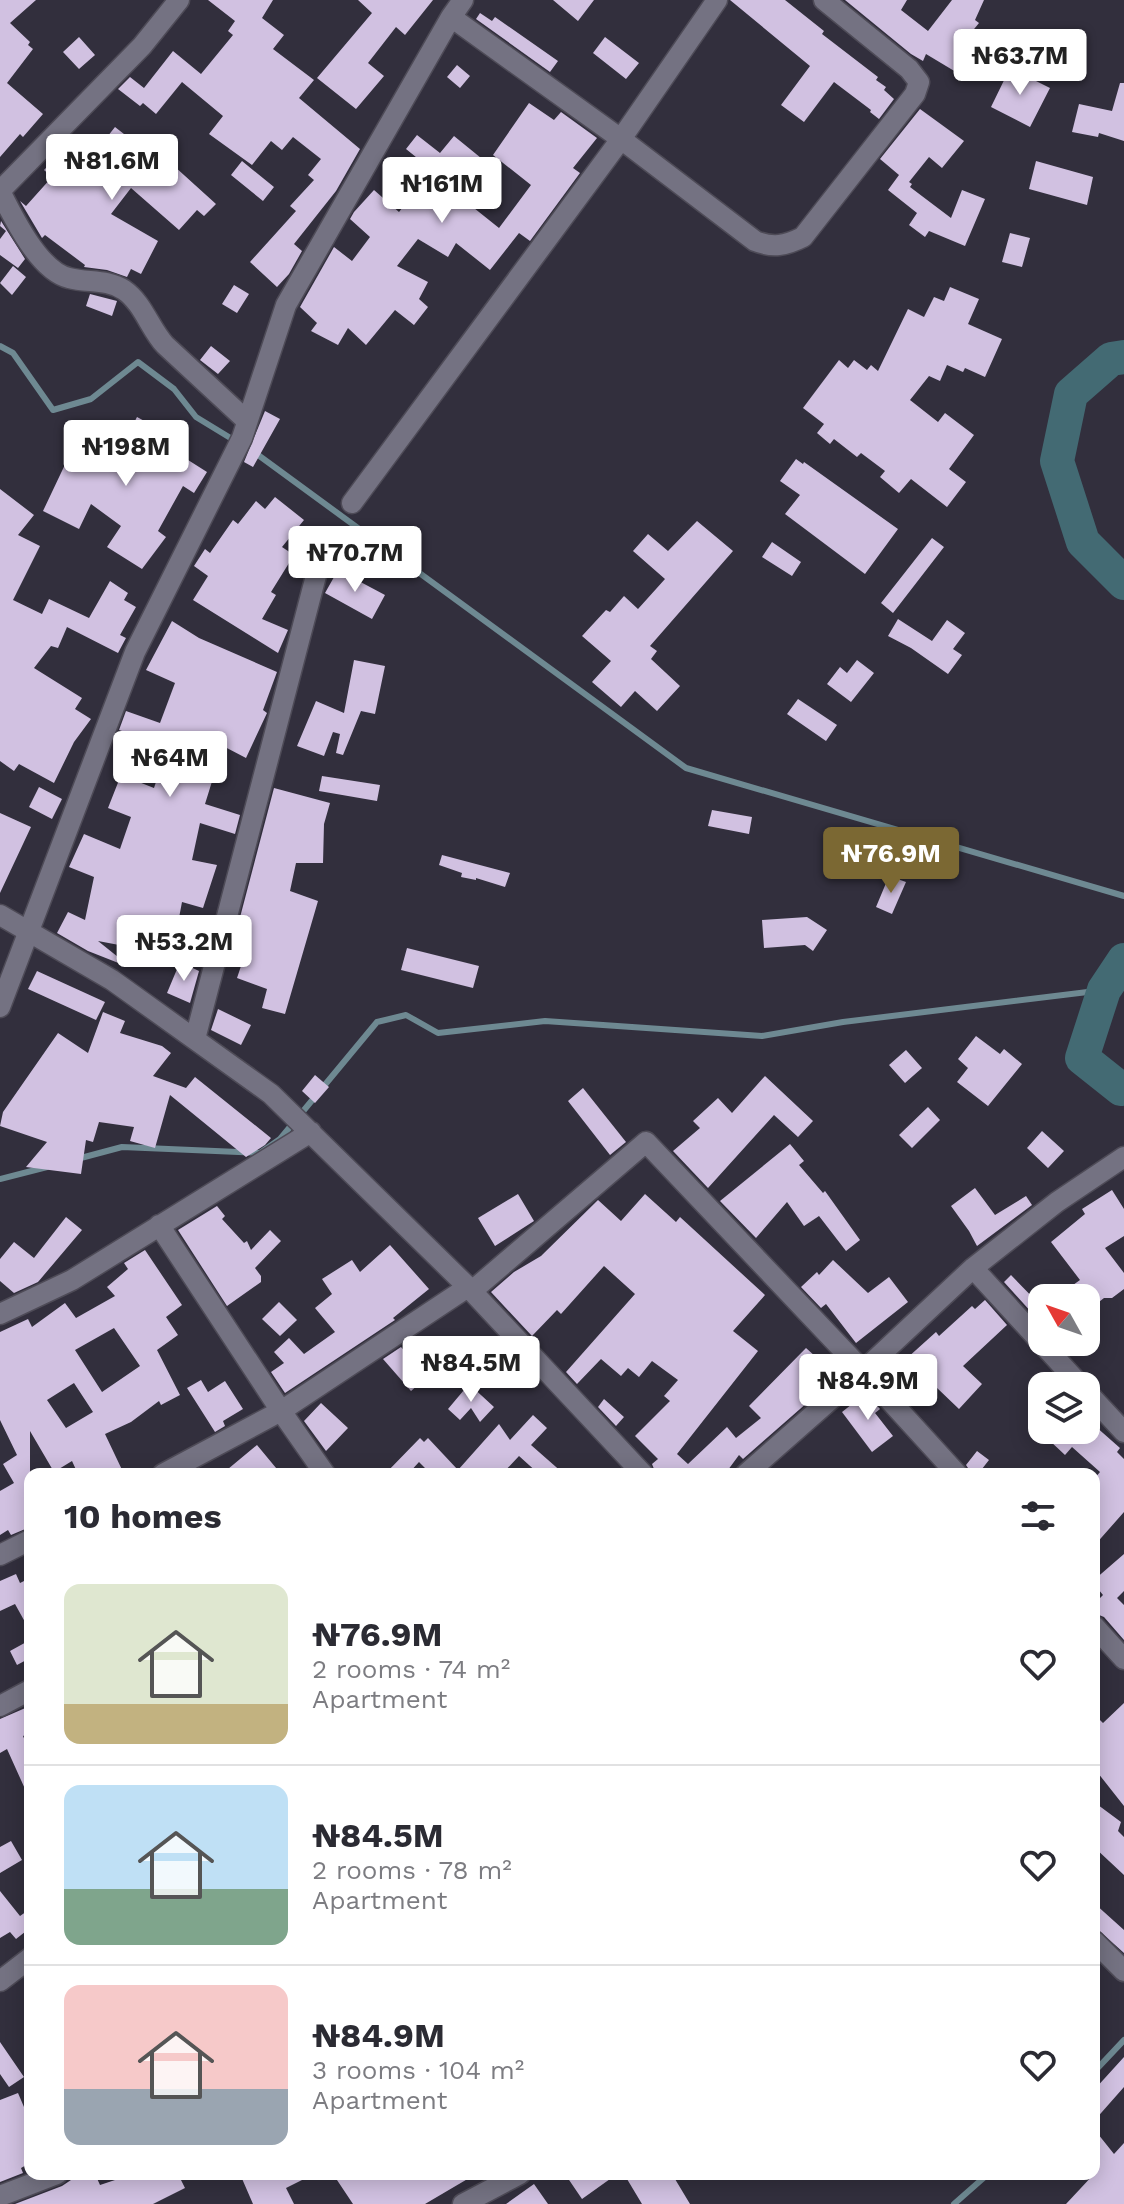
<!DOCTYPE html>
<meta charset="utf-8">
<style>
body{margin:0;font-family:"Work Sans",sans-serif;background:#f2f2f3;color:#2b2b33;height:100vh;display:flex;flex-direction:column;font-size:30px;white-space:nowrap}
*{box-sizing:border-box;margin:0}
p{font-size:26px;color:#7c7c81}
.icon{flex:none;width:44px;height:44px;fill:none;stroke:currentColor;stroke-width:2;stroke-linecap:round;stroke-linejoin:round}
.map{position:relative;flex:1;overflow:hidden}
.sheet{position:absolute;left:24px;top:1468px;width:1076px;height:712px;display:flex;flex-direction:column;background:#fff;border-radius:16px;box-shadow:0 4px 20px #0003}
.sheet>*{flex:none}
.needle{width:52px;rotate:310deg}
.buttons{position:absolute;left:1028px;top:1284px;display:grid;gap:16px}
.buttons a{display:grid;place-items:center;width:72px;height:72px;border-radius:16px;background:#fff;box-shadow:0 4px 20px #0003;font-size:40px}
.price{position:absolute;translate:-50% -68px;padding:0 18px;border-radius:8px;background:#fff;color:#222;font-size:26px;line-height:52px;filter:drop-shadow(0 2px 4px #0008)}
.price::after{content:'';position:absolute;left:50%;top:48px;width:24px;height:18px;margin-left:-12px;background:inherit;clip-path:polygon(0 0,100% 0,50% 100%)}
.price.selected{background:#7b6833;color:#fff}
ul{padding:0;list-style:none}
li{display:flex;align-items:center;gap:24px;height:200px;padding:0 40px}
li+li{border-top:2px solid #e1e1e2}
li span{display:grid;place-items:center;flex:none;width:224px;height:160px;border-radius:16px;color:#555}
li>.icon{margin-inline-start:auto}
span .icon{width:96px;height:96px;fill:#fffc;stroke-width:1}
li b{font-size:34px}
h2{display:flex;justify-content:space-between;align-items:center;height:96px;padding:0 40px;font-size:34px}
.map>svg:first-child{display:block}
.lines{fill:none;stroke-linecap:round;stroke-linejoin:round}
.stream{stroke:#6e8992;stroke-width:6}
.river{stroke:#436a73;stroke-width:34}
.building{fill:#d1c1e1;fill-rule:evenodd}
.minor-casing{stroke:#4e4b57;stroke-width:23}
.minor{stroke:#747282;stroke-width:20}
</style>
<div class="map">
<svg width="1124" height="2204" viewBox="0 0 1124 2204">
<rect width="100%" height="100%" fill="#322f3d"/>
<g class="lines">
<!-- stream -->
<path class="stream" d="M0,346L13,353L53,410L91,399L138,362L174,389L196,417L237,442
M254,452L686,768L1124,896
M77,1159L122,1147L260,1153L280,1139L377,1022L406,1015L438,1033L545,1021L762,1036L843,1022L1104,990
M0,1179L47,1167
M1094,2072L1124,2040
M954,2204L988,2174"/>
<!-- river -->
<path class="river" d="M1124,357L1111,359L1071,394L1057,461L1083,542L1124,583
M1124,960L1104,990L1082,1058L1121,1089L1124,1087"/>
</g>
<!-- building -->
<path class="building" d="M0,0H36L10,23L30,42L28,45L33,49L7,83L43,114L23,137L20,134L0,157Z
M208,0H273L262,18L284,35L273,49L314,80L299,98L360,149L336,191L294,244L302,251L289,274L277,287L250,262L296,211L290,206L314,180L308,175L321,159L293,137L282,150L271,141L252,165L209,134L223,116L182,82L156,114L143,103L140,106L118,89L130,77L144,88L173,51L201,74L233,35L228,31L235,21Z
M358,0H433L405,35L396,27L368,63L384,76L356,109L317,78L372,13Z
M553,0H594L578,21Z
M730,0H785L824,31L822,34L878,77L876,80L886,87L884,90L894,99L879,119L870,112L871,110L834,82L804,122L781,105L810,66Z
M845,0H907L901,10L928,31L952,0H984L975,20L979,23L957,50L966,55L956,72L926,54L923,61L911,54Z
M480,13L492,21L495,17L558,61L550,72L476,19Z
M79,37L95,55L79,69L63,52Z
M605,37L639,63L626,79L593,53Z
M457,65L470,76L460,88L447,77Z
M1010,68L1050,88L1030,127L991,107Z
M1120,83H1124V141L1099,133L1098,137L1072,132L1079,104L1112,111Z
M529,103L554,120L561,112L597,138L573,168L580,173L530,241L519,233L490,270L456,243L448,257L418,239L397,266L428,282L419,299L428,307L414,325L395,310L366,345L348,328L338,345L311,331L317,323L300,307L334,247L352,261L370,237L350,219L354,212L374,190L399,212L432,170L406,149L417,135L440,153L454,136L481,158L454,192L499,228L531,185L493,155Z
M920,109L964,141L942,168L929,157L909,182L912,184L910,187L951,218L962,190L985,199L965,246L929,231L925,237L909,225L917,213L888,190L899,175L880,159Z
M115,127L138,145L146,134L176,163L174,166L216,204L204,216L197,210L179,230L131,188L111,214L158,241L141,274L131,269L127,277L107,270L84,267L85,265L45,235L42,238L20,201L26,206L52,177L44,170L65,148L85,165Z
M242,161L274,187L263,201L231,175Z
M1036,161L1093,177L1087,205L1029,189Z
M1,221L25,259L18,268L0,255V239L6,231L0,226Z
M1010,233L1030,238L1022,267L1002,262Z
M13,266L26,277L12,295L0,283Z
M234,285L249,294L237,313L222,304Z
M950,287L979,299L968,324L1002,339L985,377L965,368L963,372L947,365L940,381L929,376L910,400L938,422L945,413L974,435L949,469L966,482L947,507L911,479L899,493L880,477L885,471L861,453L857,457L834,439L830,444L817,433L824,424L803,408L839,360L848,368L854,360L867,370L871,365L878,371L908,309L924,317L934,297L944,301Z
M90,294L117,301L112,316L86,306Z
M211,346L230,361L218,374L200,360Z
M265,411L280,419L253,467L244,462Z
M137,417L172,436L166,446L207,472L194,493L183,486L158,531L166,537L142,569L107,547L121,526L91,504L79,529L43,511L79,435L116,458Z
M796,459L803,464L804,462L898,529L865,574L785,514L800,495L780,481Z
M0,489L34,515L18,535L40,546L13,600L42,614L49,599L89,618L110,581L128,593L124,600L136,607L120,635L126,638L118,653L67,627L58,648L51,646L34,668L82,698L75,709L91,719L74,742L54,783L19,764L14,771L0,761Z
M275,497L304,520L282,547L294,555L271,592L276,595L262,619L288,630L278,653L193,600L208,576L194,566L205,549L210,553L233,520L238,524L256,501L265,509Z
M697,521L733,551L650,646L657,651L651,659L680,686L657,711L635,691L621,707L592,682L611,661L582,636L606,610L610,612L624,596L638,609L665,579L633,551L648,534L668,551Z
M932,538L944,547L893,613L881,603Z
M772,542L801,562L792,576L762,557Z
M338,570L385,595L372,619L325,593Z
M898,619L932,641L947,620L965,633L953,649L962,655L948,674L911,648L888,636Z
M172,621L199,638L277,672L263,710L267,713L246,758L223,746L205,804L240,815L235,834L200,823L192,860L217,865L203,908L182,902L172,955L98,941L123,961L121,964L88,951L57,933L68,912L85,920L94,877L69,867L84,834L120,849L131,817L108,808L121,775L154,788L168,746L119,730L126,711L160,723L175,683L146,670Z
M354,660L385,666L375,714L361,711L343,755L336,753L340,734L333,732L324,756L297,746L316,701L344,713Z
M857,660L874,673L851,702L827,684L840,667L847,673Z
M798,699L837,725L826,741L787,714Z
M322,776L380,785L377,801L319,791Z
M39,787L62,799L52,819L29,807Z
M274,788L330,803L324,824L323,863H296L290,891L318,901L285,1014L262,1008L267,989L237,978L247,948L233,944Z
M712,810L752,817L749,834L708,826Z
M0,813L31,827L0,893Z
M442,855L510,873L505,887L476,878V880L461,877L462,873L439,865Z
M889,876L906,882L892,914L876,907Z
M807,917L827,930L813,951L805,945L764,948L762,920Z
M407,948L479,966L473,988L401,970Z
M180,962L199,971L190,1003L167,993Z
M37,971L105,1002L96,1020L28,989Z
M218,1009L251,1025L241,1045L211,1030Z
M103,1012L125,1021L120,1033L162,1046L171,1053L153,1076L186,1088L195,1077L271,1138L265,1145L246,1157L170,1095L155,1148L130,1141L134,1127L99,1122L93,1142L86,1140L81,1174L26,1167L47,1142L0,1126L3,1112L58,1033L88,1053Z
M976,1036L1000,1054L1004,1049L1022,1064L988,1106L957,1082L968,1068L958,1059Z
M906,1050L922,1068L905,1083L889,1065Z
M315,1075L329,1087L315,1103L302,1091Z
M765,1076L813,1121L798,1137L774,1115L708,1188L673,1151L700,1128L693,1121L718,1098L732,1113Z
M583,1088L626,1142L610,1155L568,1101Z
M928,1107L940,1120L912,1148L899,1135Z
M1042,1131L1064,1151L1048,1168L1027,1148Z
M790,1144L804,1161L799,1165L823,1193L825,1191L860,1240L846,1251L819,1216L804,1226L787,1202L756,1238L720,1201Z
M975,1188L995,1215L1026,1196L1032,1205L977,1246L969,1231L951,1206Z
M1112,1190L1124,1209V1236L1105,1248L1124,1273V1289L1112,1298H1104L1086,1312V1298H1055L1080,1280L1051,1242L1085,1214L1082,1209Z
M518,1194L534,1221L495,1246L478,1218Z
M645,1194L676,1222L680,1217L765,1295L733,1331L758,1351L677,1454L688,1464L727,1427L736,1438L761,1418L749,1406L806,1348L826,1366L830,1363L840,1374L743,1459L739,1455L725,1474H656L652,1464L658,1459L635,1436L670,1401L664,1396L678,1380L652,1361L639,1377L628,1368L621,1376L601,1359L577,1384L566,1372L635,1294L604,1266L561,1314L557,1310L532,1336L491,1292L514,1272L541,1256L598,1200L621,1221Z
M217,1206L225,1216L222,1219L244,1243L247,1241L251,1250L270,1230L281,1241L255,1268L261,1276V1282L227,1306L178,1230Z
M66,1217L82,1230L38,1282L14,1293L0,1281V1259L14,1242L34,1258Z
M390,1245L429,1289L393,1318L395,1320L285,1393L271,1372L284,1363L274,1352L289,1338L304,1354L335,1332L315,1308L332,1294L322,1279L352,1260L360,1272Z
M145,1250L182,1305L166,1317L178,1335L157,1350L180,1395L161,1405L159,1401L131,1422L105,1434L124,1474H78L72,1461L54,1472L30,1431V1527L11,1535L8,1530L0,1535V1491L14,1483L3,1464L17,1455L0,1420V1332L28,1319L32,1327L65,1303L76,1318L115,1296L107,1287L128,1269L124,1263ZM114,1328L140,1366L102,1392L75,1350ZM74,1383L93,1412L66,1428L47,1400Z
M833,1260L868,1293L889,1277L908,1302L856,1343L826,1304L821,1308L801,1287L817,1272L819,1275Z
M1011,1275L1042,1307V1324L1004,1282Z
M985,1300L1007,1325L963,1366L982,1384L959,1409L936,1387L924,1399L907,1382L898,1391L884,1375L903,1356L906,1359L936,1332L939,1336L972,1306L975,1309Z
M279,1302L297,1320L280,1336L262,1319Z
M475,1340L498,1360L477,1385L454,1364Z
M401,1347L427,1377L411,1391L383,1359Z
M201,1380L208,1392L225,1381L243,1409L223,1421L225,1426L215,1432L187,1388Z
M469,1384L494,1407L480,1422L471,1408L460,1420L448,1409Z
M866,1393L880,1409L875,1413L893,1436L872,1452L842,1412Z
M604,1399L624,1417L616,1426L598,1407Z
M321,1403L348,1428L326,1451L304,1421Z
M533,1415L547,1428L531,1445L564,1474H539L519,1456L502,1474H431L419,1462L408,1474H385L420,1438L424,1442L428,1438L458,1470L499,1424L510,1440Z
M1086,1418L1120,1448L1117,1452L1124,1459V1512L1094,1546V1479L1100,1472L1072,1447L1065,1455L1049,1440L1056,1432L1054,1430H1086Z
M257,1445L281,1474H222Z
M977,1451L989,1460L978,1474H972L966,1465Z
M1124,1554V1591L1117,1598L1124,1605V1640L1104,1617L1094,1613V1604L1103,1595L1094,1584V1580Z
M16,1574L20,1583L30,1578V1631L15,1604L0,1611V1581Z
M30,1640V1658L17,1665L10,1651Z
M1124,1703V1806L1094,1768V1714L1103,1723Z
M30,1706V1733L23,1736L30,1752V1800L7,1749L0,1753V1719Z
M1094,1802L1121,1822L1118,1831L1124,1837V1875L1094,1847Z
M11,1841L22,1860L0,1873V1847Z
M0,1891L20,1916L30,1909V1928L16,1939L10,1932L0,1938Z
M1094,1903L1124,1930V1953L1094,1926Z
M0,2042L24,2077L9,2087L0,2074Z
M1124,2057V2087L1094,2121V2090Z
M18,2093L30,2121V2163L21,2168L23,2173L0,2182V2100Z
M1094,2129L1114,2154L1124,2143V2204H1066L1094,2174Z
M72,2174H95L100,2185L133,2174H178L185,2188L153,2204H15L62,2186L74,2178Z
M240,2174H314L286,2188L294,2204H253Z
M333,2174H476L425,2204H353Z
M565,2174H617L582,2199Z
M624,2174H672L690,2204H642Z
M534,2184L548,2204H506Z"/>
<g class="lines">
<defs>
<path id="minor" d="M451,17L621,139L755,241C773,248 785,246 803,237L915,94L919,82L909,69L824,0
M0,191C13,217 39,271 69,278C88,283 107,279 124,290C143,303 150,329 165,345L247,421
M0,191L142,46L179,0
M352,503L621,139L717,0
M0,915L112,980L271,1094L468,1287L643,1474
M0,1007L135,652L242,438L286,305L451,17L463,0
M195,1039L318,568
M159,1225L281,1411L325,1474
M973,1268L1081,1386
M472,1291L646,1142L863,1371L957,1474
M0,1314L72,1280L311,1132
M1086,1391L1124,1432
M163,1474L281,1411L468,1287
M746,1474L863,1371L973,1268L1057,1202L1124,1157
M0,1555L30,1540
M1094,1626L1124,1659
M0,1706L30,1690
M1094,1941L1124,1971
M0,1981L30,1958
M0,2196L57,2174
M463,2204L520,2174"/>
</defs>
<!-- minor casing -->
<use href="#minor" class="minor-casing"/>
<!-- minor -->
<use href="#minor" class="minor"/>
</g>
</svg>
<div class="buttons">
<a><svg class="needle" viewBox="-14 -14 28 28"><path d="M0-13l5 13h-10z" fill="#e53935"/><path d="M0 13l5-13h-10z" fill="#7c7c81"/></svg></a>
<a><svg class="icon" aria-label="layers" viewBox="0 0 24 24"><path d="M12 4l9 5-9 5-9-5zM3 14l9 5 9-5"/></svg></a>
</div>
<b class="price" style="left:1020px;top:97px">₦63.7M</b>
<b class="price" style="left:112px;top:202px">₦81.6M</b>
<b class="price" style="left:442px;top:225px">₦161M</b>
<b class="price" style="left:126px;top:488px">₦198M</b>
<b class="price" style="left:355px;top:594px">₦70.7M</b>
<b class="price" style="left:170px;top:799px">₦64M</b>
<b class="price selected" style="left:891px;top:895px">₦76.9M</b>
<b class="price" style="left:184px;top:983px">₦53.2M</b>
<b class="price" style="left:471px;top:1404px">₦84.5M</b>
<b class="price" style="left:868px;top:1422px">₦84.9M</b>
<section class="sheet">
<h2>10 homes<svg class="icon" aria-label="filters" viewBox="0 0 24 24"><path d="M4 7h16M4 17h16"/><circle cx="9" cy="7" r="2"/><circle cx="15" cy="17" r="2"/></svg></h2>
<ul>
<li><span style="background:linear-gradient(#dfe7d0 75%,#c2b280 0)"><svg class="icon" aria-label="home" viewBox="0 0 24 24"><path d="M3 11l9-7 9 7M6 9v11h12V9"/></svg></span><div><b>₦76.9M</b><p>2 rooms · 74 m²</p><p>Apartment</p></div><svg class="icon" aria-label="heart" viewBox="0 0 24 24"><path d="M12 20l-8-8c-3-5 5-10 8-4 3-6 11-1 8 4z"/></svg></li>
<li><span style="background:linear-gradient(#bfe0f5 65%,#7fa58c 0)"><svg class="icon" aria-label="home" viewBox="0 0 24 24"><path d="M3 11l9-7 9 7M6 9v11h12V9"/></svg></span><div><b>₦84.5M</b><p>2 rooms · 78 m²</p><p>Apartment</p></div><svg class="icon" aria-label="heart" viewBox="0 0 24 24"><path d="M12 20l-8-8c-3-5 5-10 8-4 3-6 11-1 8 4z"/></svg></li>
<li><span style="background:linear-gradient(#f6c9c9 65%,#9aa5b1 0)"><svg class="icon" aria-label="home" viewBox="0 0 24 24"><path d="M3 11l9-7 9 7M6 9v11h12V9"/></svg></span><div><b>₦84.9M</b><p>3 rooms · 104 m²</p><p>Apartment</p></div><svg class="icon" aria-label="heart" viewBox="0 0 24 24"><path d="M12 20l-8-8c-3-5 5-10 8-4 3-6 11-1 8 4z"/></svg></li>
</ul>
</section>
</div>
